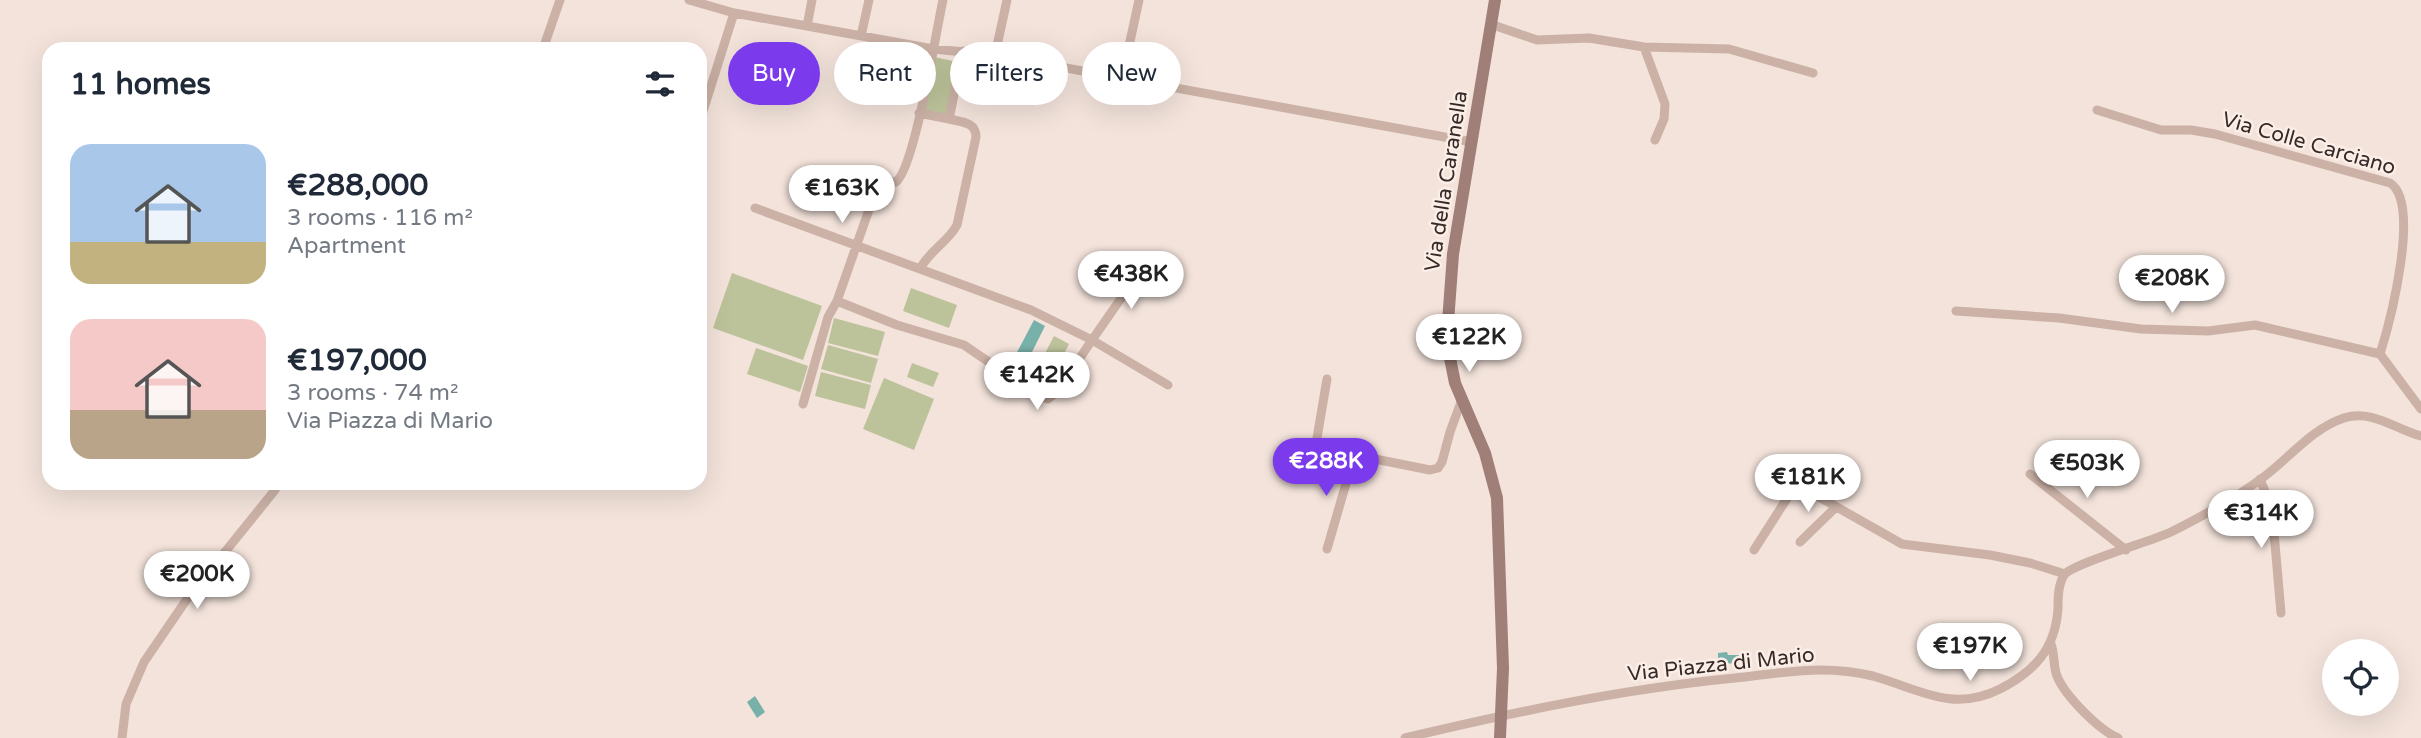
<!DOCTYPE html>
<meta charset="utf-8">
<style>
body{margin:0;font-family:"Varela Round",sans-serif;background:#f6f6f7;color:#1f2937;height:100vh;display:flex;flex-direction:column;font-size:26px;white-space:nowrap}
*{box-sizing:border-box;margin:0}
p{font-size:23px;color:#747a83}
.icon{flex:none;width:38px;height:38px;fill:none;stroke:currentColor;stroke-width:2;stroke-linecap:round;stroke-linejoin:round}
.map{position:relative;flex:1;overflow:hidden}
.panel{position:absolute;left:42px;top:42px;width:665px;height:448px;display:flex;flex-direction:column;background:#fff;border-radius:21px;box-shadow:0 7px 28px #0002}
.panel>*{flex:none}
.hud{position:absolute;left:728px;top:42px;width:665px;height:63px;display:flex;gap:14px}
.tools{position:absolute;left:2322px;top:639px;display:grid;gap:14px}
.tools a{display:grid;place-items:center;width:77px;height:77px;border-radius:50%;background:#fff;box-shadow:0 7px 28px #0002;font-size:35px}
.price{position:absolute;translate:-50% -60px;padding:0 16px;border-radius:24px;background:#fff;color:#222;font-size:23px;line-height:46px;filter:drop-shadow(0 2px 4px #0008)}
.price::after{content:'';position:absolute;left:50%;top:42px;width:21px;height:16px;margin-left:-10px;background:inherit;clip-path:polygon(0 0,100% 0,50% 100%)}
.price.selected{background:#7c3aed;color:#fff}
ul{padding:0;list-style:none}
li{display:flex;align-items:center;gap:21px;height:175px;padding:0 28px}
li span{display:grid;place-items:center;flex:none;width:196px;height:140px;border-radius:21px;color:#555}
li>.icon{margin-inline-start:auto}
span .icon{width:84px;height:84px;fill:#fffc;stroke-width:1}
li b{font-size:30px}
h2{display:flex;justify-content:space-between;align-items:center;height:84px;padding:0 28px;font-size:30px}
.pill{padding:0 24px;border-radius:32px;background:#fff;box-shadow:0 7px 28px #0002;font-size:24px;line-height:63px}
.pill.selected{background:#7c3aed;color:#fff}
.map>svg:first-child{display:block}
.green{fill:#bcc39a}
.water{fill:#78b1a9}
.lines{fill:none;stroke-linecap:round;stroke-linejoin:round}
.street{stroke:#cbb1a6;stroke-width:9}
.secondary{stroke:#9f7f77;stroke-width:12}
.labels{text-anchor:middle;stroke-width:5;stroke-linejoin:round;paint-order:stroke}
.street-label{font-size:21px;fill:#372927;stroke:#faeee7}
</style>
<div class="map">
<svg width="2421" height="738" viewBox="0 0 2421 738">
<rect width="100%" height="100%" fill="#f3e3db"/>
<!-- green -->
<path class="green" d="M934,57L958,62L947,116L922,111Z
M732,273L822,306L803,360L713,328Z
M911,288L957,305L949,328L903,311Z
M834,318L885,332L878,356L828,343Z
M1054,336L1069,344L1054,373L1039,365Z
M828,345L878,359L871,383L821,369Z
M756,348L808,366L800,392L747,374Z
M912,363L939,373L933,387L907,377Z
M821,372L871,385L865,409L815,396Z
M884,378L934,399L914,450L863,429Z"/>
<!-- water -->
<path class="water" d="M1034,320L1045,326L1026,364L1014,358Z
M1727,652L1728,655H1739V663L1718,664V653Z
M755,696L765,712L757,718L747,702Z"/>
<g class="lines">
<!-- street -->
<path class="street" d="M689,0L734,13L807,26L933,49L995,55L1472,142
M943,0C936,31 915,167 896,182H884L877,187L837,301L897,325L964,345L1040,397L1048,399L1057,392L1092,340L1031,310L920,269C929,251 948,242 957,225L976,137C976,122 962,122 949,119L963,51
M1490,24L1537,40L1589,38L1644,47L1729,49L1813,73
M807,26L812,0
M861,36L869,0
M1644,47L1665,104L1664,119L1655,140
M543,49L560,0
M995,55L1007,0
M1122,78L1139,0
M2097,110L2161,130H2191L2215,134L2390,183C2421,202 2391,319 2380,354L2421,409
M919,113L949,119
M700,121L734,13
M755,208L920,269
M1145,264L1092,340L1168,385
M1956,311L2059,318L2141,329L2208,331L2255,325L2380,354
M1327,379L1317,438L1320,448L1430,470L1438,468L1442,462L1450,432L1461,402
M803,404L828,317L837,301
M2030,474L2126,550
M2260,479L2272,509L2281,613
M1800,542L1836,507
M1327,549L1354,456
M1754,550L1793,489L1798,485L1902,544L1990,555L2030,563L2065,574
M2051,644C2055,655 2053,666 2057,676C2065,696 2099,730 2118,738
M122,738L126,704L144,662L187,599L275,490
M1405,738C1514,712 1623,689 1735,678C1763,675 1793,670 1821,670C1838,670 1856,672 1873,676C1919,689 1952,713 2000,689C2035,671 2055,649 2058,609C2058,598 2058,585 2064,575C2073,563 2150,542 2171,532C2203,516 2236,498 2265,476C2290,457 2313,428 2344,418C2372,409 2395,429 2421,436"/>
<!-- secondary -->
<path class="secondary" d="M1495,0L1453,254L1448,322L1450,358L1455,383L1485,453L1497,498L1503,668L1500,738"/>
</g>
<g class="labels">
<!-- street labels -->
<g class="street-label">
<text transform="translate(2309 143) rotate(16)" y="7">Via Colle Carciano</text>
<text transform="translate(1446 181) rotate(-81)" y="7">Via della Caranella</text>
<text transform="translate(1721 664) rotate(-6)" y="7">Via Piazza di Mario</text>
</g>
</g>
</svg>
<div class="tools">
<a><svg class="icon" aria-label="locate" viewBox="0 0 24 24"><circle cx="12" cy="12" r="6"/><path d="M12 2v4M12 18v4M2 12h4M18 12h4"/></svg></a>
</div>
<b class="price" style="left:842px;top:225px">€163K</b>
<b class="price" style="left:1131px;top:311px">€438K</b>
<b class="price" style="left:2172px;top:315px">€208K</b>
<b class="price" style="left:1469px;top:374px">€122K</b>
<b class="price" style="left:1037px;top:412px">€142K</b>
<b class="price selected" style="left:1326px;top:498px">€288K</b>
<b class="price" style="left:2087px;top:500px">€503K</b>
<b class="price" style="left:1808px;top:514px">€181K</b>
<b class="price" style="left:2261px;top:550px">€314K</b>
<b class="price" style="left:197px;top:611px">€200K</b>
<b class="price" style="left:1970px;top:683px">€197K</b>
<div class="hud">
<a class="pill selected">Buy</a>
<a class="pill">Rent</a>
<a class="pill">Filters</a>
<a class="pill">New</a>
</div>
<section class="panel">
<h2>11 homes<svg class="icon" aria-label="filters" viewBox="0 0 24 24"><path d="M4 7h16M4 17h16"/><circle cx="9" cy="7" r="2"/><circle cx="15" cy="17" r="2"/></svg></h2>
<ul>
<li><span style="background:linear-gradient(#a9c7e8 70%,#c2b280 0)"><svg class="icon" aria-label="home" viewBox="0 0 24 24"><path d="M3 11l9-7 9 7M6 9v11h12V9"/></svg></span><div><b>€288,000</b><p>3 rooms · 116 m²</p><p>Apartment</p></div></li>
<li><span style="background:linear-gradient(#f6c9c9 65%,#b9a48a 0)"><svg class="icon" aria-label="home" viewBox="0 0 24 24"><path d="M3 11l9-7 9 7M6 9v11h12V9"/></svg></span><div><b>€197,000</b><p>3 rooms · 74 m²</p><p>Via Piazza di Mario</p></div></li>
</ul>
</section>
</div>
